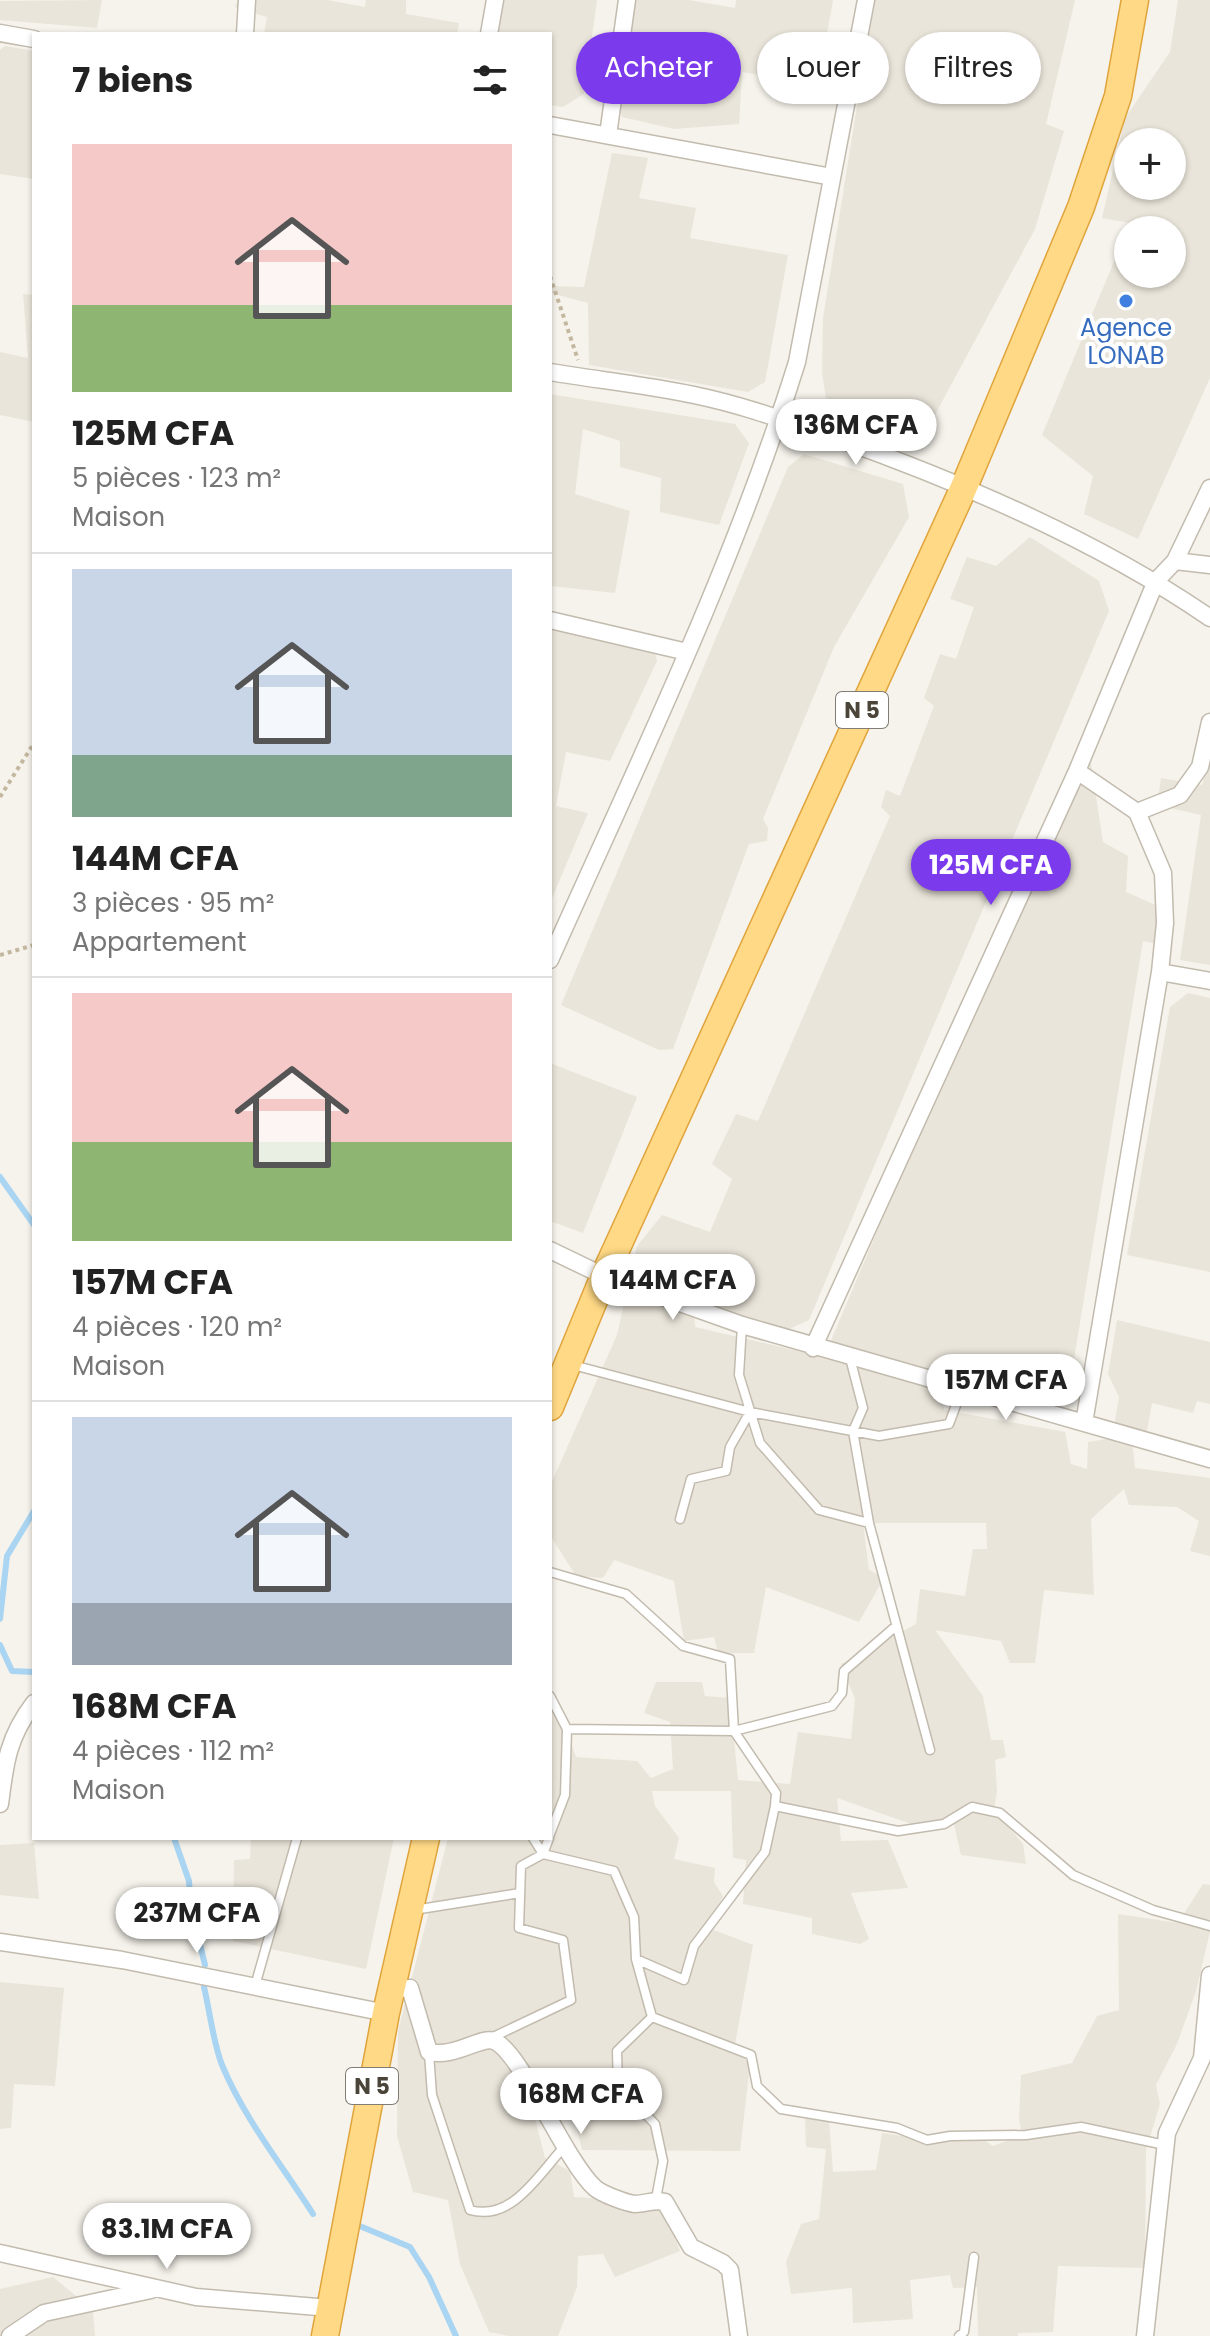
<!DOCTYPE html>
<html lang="fr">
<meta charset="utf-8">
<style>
body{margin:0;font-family:Poppins,sans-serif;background:#f2f2f2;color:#222;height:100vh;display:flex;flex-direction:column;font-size:30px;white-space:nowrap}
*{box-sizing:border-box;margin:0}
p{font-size:26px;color:#767676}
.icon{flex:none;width:44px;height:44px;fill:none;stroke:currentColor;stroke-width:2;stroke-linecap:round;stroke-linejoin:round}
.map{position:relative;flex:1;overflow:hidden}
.panel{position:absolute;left:32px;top:32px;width:520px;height:1808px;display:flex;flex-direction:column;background:#fff;border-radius:0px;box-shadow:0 2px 6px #0004}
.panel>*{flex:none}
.hud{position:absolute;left:576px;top:32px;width:514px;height:72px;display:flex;gap:16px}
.controls{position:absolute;left:1114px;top:128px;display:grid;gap:16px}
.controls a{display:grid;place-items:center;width:72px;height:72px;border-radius:50%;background:#fff;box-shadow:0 2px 6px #0004;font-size:40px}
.price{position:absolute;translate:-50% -68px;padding:0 18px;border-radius:28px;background:#fff;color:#222;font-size:26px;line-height:52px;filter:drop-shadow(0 2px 4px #0008)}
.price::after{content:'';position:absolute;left:50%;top:48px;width:24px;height:18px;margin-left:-12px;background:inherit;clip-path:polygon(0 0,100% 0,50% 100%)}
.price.on{background:#7c3aed;color:#fff}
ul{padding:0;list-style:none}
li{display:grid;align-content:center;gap:16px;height:424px;padding:0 40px}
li+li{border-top:2px solid #e0e0e0}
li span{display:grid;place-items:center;height:248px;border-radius:0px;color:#555}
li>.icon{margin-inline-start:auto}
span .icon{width:144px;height:144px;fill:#fffc;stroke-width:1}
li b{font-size:34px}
h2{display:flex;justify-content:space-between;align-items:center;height:96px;padding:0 40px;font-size:34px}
.pill{padding:0 28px;border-radius:36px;background:#fff;box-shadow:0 2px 6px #0004;font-size:28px;line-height:72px}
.pill.on{background:#7c3aed;color:#fff}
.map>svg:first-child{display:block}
.residential{fill:#eae5da;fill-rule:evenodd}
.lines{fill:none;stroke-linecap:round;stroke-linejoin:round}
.stream{stroke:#a9d4f2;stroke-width:6}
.service-casing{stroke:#c2bbae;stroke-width:11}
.minor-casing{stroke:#c2bbae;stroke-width:19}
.trunk-casing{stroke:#e0a43c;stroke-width:29}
.path{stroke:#c4b79f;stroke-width:4;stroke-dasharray:4 4;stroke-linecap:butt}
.service{stroke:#fff;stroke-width:8}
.minor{stroke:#fff;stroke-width:16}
.trunk{stroke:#ffd985;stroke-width:26}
.shop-dot{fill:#3f7fe0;stroke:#fff;stroke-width:3}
.labels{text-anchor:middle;stroke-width:8;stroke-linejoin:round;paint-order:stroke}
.shield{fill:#fff;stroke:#817c74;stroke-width:2}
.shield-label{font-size:22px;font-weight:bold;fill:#4b4439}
.shop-label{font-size:24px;fill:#366cbe;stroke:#fff}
</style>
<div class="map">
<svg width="1210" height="2336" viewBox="0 0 1210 2336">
<rect width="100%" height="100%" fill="#f6f3ec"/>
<!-- residential -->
<path class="residential" d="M102,0L97,28L0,20V1Z
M238,0H328L365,7L366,0H406V14L459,23L457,34H264L267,17L235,7Z
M504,0H597L584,94L563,107L550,105V34H498Z
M630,0H689L735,8L736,0H833L818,85L742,72L739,124L674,129L622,117L618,99Z
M874,0H1075L1046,124L1064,131L1035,229L929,426L891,440L826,399L822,372L823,318Z
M1178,0H1210V378L1138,539L1084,514L1093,476L1042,435L1130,223L1102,218L1125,118L1170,52ZM1128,142H1172V186H1128ZM1128,230H1172V274H1128Z
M5,46L34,51V179L0,174V50Z
M612,153L648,158L639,198L696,208L690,238L788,255L765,382L748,392L589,365L588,303L550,293V286L584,287Z
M23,294L34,295V422L0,415V352L28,358Z
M550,394L735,424L749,443L719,525L660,512L661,478L620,467V441L583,429L575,494L630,511L615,593L550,586Z
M804,454L903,484L909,517L834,647L763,819L768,828L767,841L749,844L673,1049L659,1050L561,1005L788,467Z
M1030,537L1099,581L1109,611L809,1320L778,1334L693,1296L695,1327L824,1357L1077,759L1090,757L1103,842L1128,856L1126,892L1160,907L1157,944L1143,941L1073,1365L1039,1387L939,1370L944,1410L1065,1432L1071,1464L1087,1469L1088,1442L1112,1438L1119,1397L1108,1374L1117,1320L1210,1342V1404L1197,1401L1193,1413L1152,1403L1147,1431L1131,1429L1135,1468L1210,1478V1556L1190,1551L1199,1521L1177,1507L1129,1505L1124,1489L1091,1519L1094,1595L1044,1590L1035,1663H1010L1001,1641L935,1630L983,1696L991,1740H1003L1006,1757L995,1760L997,1791L994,1809L1023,1844L1026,1864L961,1855L954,1825L917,1826L837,1798L841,1841L888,1840L908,1888L851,1893L869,1939L860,1944L812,1934V1918L743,1904L746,1860L733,1858L731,1791H652L655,1806L679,1838L674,1859L715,1868L714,1882L723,1896L709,1928L753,1945L734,2050L751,2056L740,2151L582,2150L569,2094L530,2099L545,2158L570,2171L574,2197L661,2202L680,2251L615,2277L603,2254L578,2256L577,2287L558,2336H509L489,2332L460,2264L448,2200L413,2192L397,2136L398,2031L448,1838H550V1692L554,1693L576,1757L637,1761L651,1778L673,1769L670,1722L644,1713L656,1682H702L705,1696L730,1698L738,1780L790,1784L798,1732L851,1739L855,1699L841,1664L916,1624L920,1589L965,1596L973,1549H987L986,1523H863L869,1570L884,1578L859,1622L766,1587L754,1653H718L714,1637L684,1641L674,1581L614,1560L603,1578L576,1576L550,1535V1486L617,1335L637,1246L662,1215L710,1232L732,1179L712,1164L736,1114L758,1121L890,816L881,807L886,790L900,796L934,706L924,698L940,654L956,659L974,607L950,599L967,557L996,566Z
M550,624L654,648L657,661L610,761L566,752L556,806L588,813L550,903Z
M1210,760V965L1180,960L1201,815L1157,805L1161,778L1202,785Z
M1188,993L1210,998V1272L1127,1255L1170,1007Z
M550,1063L637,1097L583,1233L550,1221Z
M251,1838H394L366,1969L233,1941L234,1860L250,1859Z
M34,1843L39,1899L0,1895V1845Z
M1203,1884L1210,1885V1932L1196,1991L1177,2044L1156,2085L1160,2104L1146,2150L1145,2268L1058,2266L1053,2332L1018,2333V2336H978L977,2287L953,2288L950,2275L910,2280L913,2319L853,2323L852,2288L791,2294L786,2262L801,2224L819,2219L826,2149L806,2147L805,2118L829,2120L833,2172L876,2170L882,2133L909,2137L974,2133L993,2146L1022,2135L1019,2119L1021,2075L1072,2063L1097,2016L1119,2010L1118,1914L1178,1923Z
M0,1982L64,1988L55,2086L14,2084L11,2128L0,2129Z
M53,2277L93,2310L95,2336H0V2289Z"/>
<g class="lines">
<!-- stream -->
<path class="stream" d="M0,1177L34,1225
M0,1619L7,1556L34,1511
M0,1645L12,1671L34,1672
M174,1838L189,1881L191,1907L205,1965
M204,1987C210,2012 213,2042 222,2065C245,2120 282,2165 313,2214
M355,2224L410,2247L429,2277L456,2336"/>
<defs>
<path id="service" d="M742,1325L739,1375L760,1443L819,1510L869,1523L930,1750
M850,1358L863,1408L853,1431L869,1523
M573,1365L750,1412L879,1436L949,1424L962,1389
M680,1519L691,1479L726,1471L730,1447L750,1412
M550,1572L626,1594L683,1646L730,1659L734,1731L776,1793L775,1806L898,1831L944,1824L972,1807L1000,1813L1073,1875L1153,1910L1210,1926
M550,1696L567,1729L565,1795L550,1834
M567,1729L734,1731L832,1706L842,1693L844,1671L896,1626
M533,1838L543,1854L614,1871L634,1917L636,1959L652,2017
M414,1910L520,1893
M636,1959L684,1980L694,1946L765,1852L775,1806
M255,1986L297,1838
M491,2038L571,2000L563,1940L519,1928L521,1866L543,1854L549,1838
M429,2053L432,2095L470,2210C512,2222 539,2174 564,2147
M545,2114L578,2094L618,2086
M656,2199L663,2161L655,2124L618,2086L617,2051L652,2017L751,2055L757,2086L781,2109L897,2128L927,2140L950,2136L1026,2135L1081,2127L1165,2145
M959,2336L964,2332L974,2257"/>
<path id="minor" d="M0,33L34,39
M245,34L247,0
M489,34L495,0
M550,125L832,177
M608,135L627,0
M550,372C598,380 647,385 694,395C743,405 792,423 839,439C965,484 1100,542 1210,618
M1175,561L1210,565
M550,620L687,652
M1077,771L1137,812L1163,873L1165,923L1160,972L1084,1423
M1137,812L1180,795L1200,767L1210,722
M550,960C638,763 733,568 797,362L866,0
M1160,972L1210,981
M550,1250L604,1276L742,1325L1210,1459
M813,1348L1077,771L1156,581L1175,561L1210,488
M0,1804C5,1763 8,1737 34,1703
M0,1942L122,1960L386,2013
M392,1989L410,1988L429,2052C455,2058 481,2036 494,2041C521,2051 564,2160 595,2188C602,2194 626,2203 635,2204C646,2204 654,2199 665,2202L691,2247L723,2263L730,2270L739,2336
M0,2253L196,2297L330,2308
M10,2336L44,2313L151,2290
M1145,2336L1167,2133L1202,2058L1210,1975"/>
<path id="trunk" d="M550,1407L604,1276L964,487L1081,207L1118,96L1135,0
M325,2336L386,2013L426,1838"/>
</defs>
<!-- service casing -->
<use href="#service" class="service-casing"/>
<!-- minor casing -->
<use href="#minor" class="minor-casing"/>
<!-- trunk casing -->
<use href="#trunk" class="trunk-casing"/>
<!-- path -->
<path class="path" d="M550,276L578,360
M0,797L34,743
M0,955L34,945"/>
<!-- service -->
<use href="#service" class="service"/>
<!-- minor -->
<use href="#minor" class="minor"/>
<!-- trunk -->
<use href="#trunk" class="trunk"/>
</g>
<!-- markers -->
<circle class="shop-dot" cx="1126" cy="301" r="8"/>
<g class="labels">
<!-- shield labels -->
<g class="shield">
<rect x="836" y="692" width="52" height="36" rx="6"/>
<rect x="346" y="2068" width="52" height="36" rx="6"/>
</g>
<g class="shield-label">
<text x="862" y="718">N 5</text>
<text x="372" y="2094">N 5</text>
</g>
<!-- shop labels -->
<g class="shop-label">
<text x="1126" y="336">Agence<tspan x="1126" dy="28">LONAB</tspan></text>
</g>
</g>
</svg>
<div class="controls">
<a>+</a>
<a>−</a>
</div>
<b class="price" style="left:856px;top:467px">136M CFA</b>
<b class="price on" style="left:991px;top:907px">125M CFA</b>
<b class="price" style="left:673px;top:1322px">144M CFA</b>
<b class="price" style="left:1006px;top:1422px">157M CFA</b>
<b class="price" style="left:197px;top:1955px">237M CFA</b>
<b class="price" style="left:581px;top:2136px">168M CFA</b>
<b class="price" style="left:167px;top:2271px">83.1M CFA</b>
<div class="hud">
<a class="pill on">Acheter</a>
<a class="pill">Louer</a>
<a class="pill">Filtres</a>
</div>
<section class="panel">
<h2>7 biens<svg class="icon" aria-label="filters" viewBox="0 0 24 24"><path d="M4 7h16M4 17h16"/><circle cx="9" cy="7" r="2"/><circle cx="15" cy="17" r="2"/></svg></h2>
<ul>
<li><span style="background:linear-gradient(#f6c9c9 65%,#8fb573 0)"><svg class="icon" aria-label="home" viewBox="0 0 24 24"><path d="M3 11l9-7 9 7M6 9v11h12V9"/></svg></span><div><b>125M CFA</b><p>5 pièces · 123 m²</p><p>Maison</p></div></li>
<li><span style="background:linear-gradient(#c9d6e8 75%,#7fa58c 0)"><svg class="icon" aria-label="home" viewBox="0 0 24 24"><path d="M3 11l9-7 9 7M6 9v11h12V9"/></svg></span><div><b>144M CFA</b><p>3 pièces · 95 m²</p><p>Appartement</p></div></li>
<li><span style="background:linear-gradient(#f6c9c9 60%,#8fb573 0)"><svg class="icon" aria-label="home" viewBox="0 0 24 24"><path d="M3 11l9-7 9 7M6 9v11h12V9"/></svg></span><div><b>157M CFA</b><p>4 pièces · 120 m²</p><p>Maison</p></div></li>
<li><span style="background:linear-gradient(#c9d6e8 75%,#9aa5b1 0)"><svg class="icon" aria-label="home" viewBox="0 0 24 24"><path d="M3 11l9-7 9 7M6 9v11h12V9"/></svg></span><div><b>168M CFA</b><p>4 pièces · 112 m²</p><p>Maison</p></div></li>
</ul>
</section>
</div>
